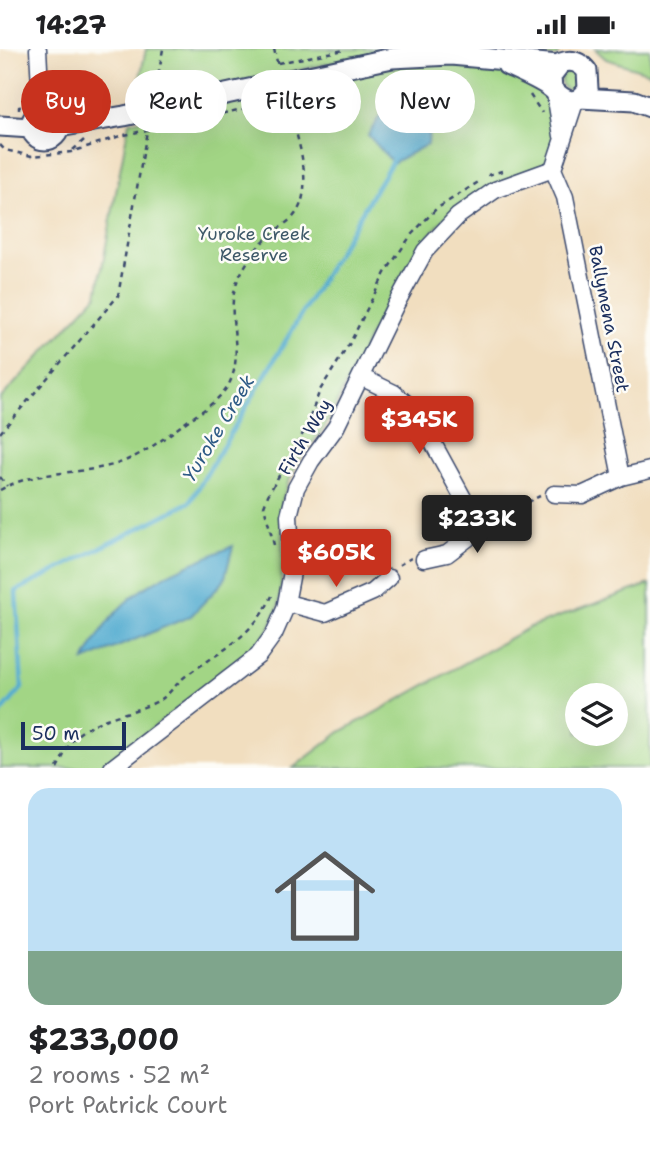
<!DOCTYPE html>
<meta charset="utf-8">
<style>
body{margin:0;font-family:"Shantell Sans",sans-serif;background:#f2f2f2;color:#202124;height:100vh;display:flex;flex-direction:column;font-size:26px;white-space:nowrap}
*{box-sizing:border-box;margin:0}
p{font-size:23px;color:#757577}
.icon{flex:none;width:38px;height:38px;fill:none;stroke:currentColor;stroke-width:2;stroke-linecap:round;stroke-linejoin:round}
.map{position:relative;height:719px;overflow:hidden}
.details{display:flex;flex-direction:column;background:#fff;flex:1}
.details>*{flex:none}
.banner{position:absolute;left:21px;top:21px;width:609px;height:63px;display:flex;gap:14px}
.tools{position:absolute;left:565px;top:634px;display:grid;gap:14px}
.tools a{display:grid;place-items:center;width:63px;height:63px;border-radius:50%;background:#fff;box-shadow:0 7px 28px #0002;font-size:35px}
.scale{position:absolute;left:21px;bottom:18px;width:105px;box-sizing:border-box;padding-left:7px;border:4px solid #1b2f5e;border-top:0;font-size:19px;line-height:24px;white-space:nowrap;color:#1b2f5e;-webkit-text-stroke:5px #fdfcf7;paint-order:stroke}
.price{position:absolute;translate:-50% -60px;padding:0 16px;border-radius:7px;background:#c8321e;color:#fff;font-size:23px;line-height:46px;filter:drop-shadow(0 2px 4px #0008)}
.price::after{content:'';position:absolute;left:50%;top:42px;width:21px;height:16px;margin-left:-10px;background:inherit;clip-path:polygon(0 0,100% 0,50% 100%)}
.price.current{background:#222;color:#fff}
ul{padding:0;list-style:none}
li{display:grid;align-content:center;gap:14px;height:371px;padding:0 28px}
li+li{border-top:2px solid #e0e0e0}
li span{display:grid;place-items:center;height:217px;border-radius:21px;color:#555}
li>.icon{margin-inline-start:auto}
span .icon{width:126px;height:126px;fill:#fffc;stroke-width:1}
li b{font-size:30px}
.tag{padding:0 24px;border-radius:32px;background:#fff;box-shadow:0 7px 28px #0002;font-size:24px;line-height:63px}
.tag.current{background:#c8321e;color:#fff}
.status{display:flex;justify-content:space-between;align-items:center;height:49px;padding:0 35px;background:#fff;direction:ltr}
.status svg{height:19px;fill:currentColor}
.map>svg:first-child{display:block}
.green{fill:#a2d585;stroke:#5e8272;stroke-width:2;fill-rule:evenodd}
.water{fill:#52acd0;stroke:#366e97;stroke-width:2}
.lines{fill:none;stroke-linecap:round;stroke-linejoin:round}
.stream{stroke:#52acd0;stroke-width:4.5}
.minor-casing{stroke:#3b496d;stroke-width:19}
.tertiary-casing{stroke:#3b496d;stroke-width:23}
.path{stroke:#3b496d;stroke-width:2.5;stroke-dasharray:5 5;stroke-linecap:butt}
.minor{stroke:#fff;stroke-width:16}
.tertiary{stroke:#fff;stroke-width:19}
.labels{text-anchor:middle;stroke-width:5;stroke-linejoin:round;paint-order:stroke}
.park-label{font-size:18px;fill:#3d5868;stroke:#fdfcf7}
.street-label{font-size:18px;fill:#1b2f5e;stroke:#fdfcf7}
.water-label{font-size:19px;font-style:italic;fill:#2e5b86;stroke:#fdfcf7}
</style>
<div class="status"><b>14:27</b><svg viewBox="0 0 49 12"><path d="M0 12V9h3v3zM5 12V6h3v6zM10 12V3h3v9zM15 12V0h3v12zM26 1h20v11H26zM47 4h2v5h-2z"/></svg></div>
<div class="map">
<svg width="650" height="719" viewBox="0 0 650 719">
<rect width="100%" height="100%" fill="#fdfcf7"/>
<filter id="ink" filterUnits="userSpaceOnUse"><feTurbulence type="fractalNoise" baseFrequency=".0143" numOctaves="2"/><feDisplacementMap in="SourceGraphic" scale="14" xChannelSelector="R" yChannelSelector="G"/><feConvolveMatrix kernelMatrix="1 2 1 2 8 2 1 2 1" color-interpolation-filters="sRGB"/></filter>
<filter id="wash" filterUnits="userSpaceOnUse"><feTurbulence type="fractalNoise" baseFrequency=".00686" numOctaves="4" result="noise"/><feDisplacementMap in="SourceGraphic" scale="28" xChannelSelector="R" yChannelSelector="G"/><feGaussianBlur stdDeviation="1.57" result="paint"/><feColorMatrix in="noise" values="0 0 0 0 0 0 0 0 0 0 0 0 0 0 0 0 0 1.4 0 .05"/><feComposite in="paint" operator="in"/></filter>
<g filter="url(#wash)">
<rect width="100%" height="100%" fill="#f1debf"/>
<!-- green -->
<path class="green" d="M146,0H398L143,54L138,39Z
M481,0H562L556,8Z
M595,0H650V24L606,10Z
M415,12C481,16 588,18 546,116L475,146L442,172L417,201L378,270L325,378L299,411L288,434L282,452L283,511L279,557L268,582L246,607L101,719H0V350L97,246L129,73Z
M561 32a9 9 0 1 1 18 0a9 9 0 1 1-18 0Z
M650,535V719H293L340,683L530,578ZM578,646H616V684H578Z"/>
<!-- water -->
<path class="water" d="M401,34H432L428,95L393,114L368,86Z
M233,497L224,532L191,567L84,612C95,592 107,571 124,555C153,527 197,513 233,497Z"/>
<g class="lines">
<!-- stream -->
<path class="stream" d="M0,665L22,639L16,542L190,453L394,109"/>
</g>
</g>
<g filter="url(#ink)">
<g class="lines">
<defs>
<path id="minor" d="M38,0L40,38L44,64
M555,44L562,87
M553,120L565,148L621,428
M361,328L394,344L416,363L480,480
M554,445L582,446L621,428L650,421
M424,510L447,505L480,480L518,465
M287,554L325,564L373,543L389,529
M112,719L258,607L274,585L285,560L292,523L289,467L296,439L311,412L336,378L395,257L425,202L458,167L495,141L553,120L576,50"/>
<path id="tertiary" d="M507,16C519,22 542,31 552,40C565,52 575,59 588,40L587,22C580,13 572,10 561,14L551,27L552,40
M580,49L634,52L650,58
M31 77a14 14 0 1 1 28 0a14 14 0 1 1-28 0Z
M0,77L31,79
M59,78L124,67L392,9L451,6L558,16"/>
</defs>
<!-- minor casing -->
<use href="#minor" class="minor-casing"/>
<!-- tertiary casing -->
<use href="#tertiary" class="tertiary-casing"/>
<!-- path -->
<path class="path" d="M274,0L278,17
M278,14L344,1
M155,45L163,0
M530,46L542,64
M57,57L71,58
M19,61V58L29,57
M0,96L5,101L32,107L71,103L120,87L338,39
M73,101L84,91
M488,126L502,122
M0,384L118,247L147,82
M0,428L7,437
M0,441C35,421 75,426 113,416C141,408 163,390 186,373C202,362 219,352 229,335C247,300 221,263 240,226C247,213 256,198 268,188C275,181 286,175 293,168C318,140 295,83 287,51
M527,453L540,447
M274,496L264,457L268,446L306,379L320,341L350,294L385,224L412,185L436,160L480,132
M399,516L411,509
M57,719C63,709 68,695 76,687C98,667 134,665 160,651C170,645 177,633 187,626C221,602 253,587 272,547"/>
<!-- minor -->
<use href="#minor" class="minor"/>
<!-- tertiary -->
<use href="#tertiary" class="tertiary"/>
</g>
</g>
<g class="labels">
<!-- park labels -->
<g class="park-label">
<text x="254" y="191">Yuroke Creek<tspan x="254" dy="21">Reserve</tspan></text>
</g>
<!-- street labels -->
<g class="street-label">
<text transform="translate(609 270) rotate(79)" y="6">Ballymena Street</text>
<text transform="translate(305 388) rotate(-59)" y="6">Firth Way</text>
</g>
<!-- water labels -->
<g class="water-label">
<text transform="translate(218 379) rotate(-59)" y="7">Yuroke Creek</text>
</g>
</g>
</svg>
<div class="tools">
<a><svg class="icon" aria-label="layers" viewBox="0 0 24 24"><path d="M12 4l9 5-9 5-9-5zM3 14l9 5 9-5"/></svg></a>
</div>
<div class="scale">50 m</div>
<b class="price" style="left:419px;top:407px">$345K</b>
<b class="price current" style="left:477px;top:506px">$233K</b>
<b class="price" style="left:336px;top:540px">$605K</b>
<div class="banner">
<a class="tag current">Buy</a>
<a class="tag">Rent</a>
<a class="tag">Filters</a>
<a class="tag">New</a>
</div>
</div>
<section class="details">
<ul>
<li><span style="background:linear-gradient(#bfe0f5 75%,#7fa58c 0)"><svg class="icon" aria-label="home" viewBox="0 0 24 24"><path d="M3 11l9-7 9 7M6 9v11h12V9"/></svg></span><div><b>$233,000</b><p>2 rooms · 52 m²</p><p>Port Patrick Court</p></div></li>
</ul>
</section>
